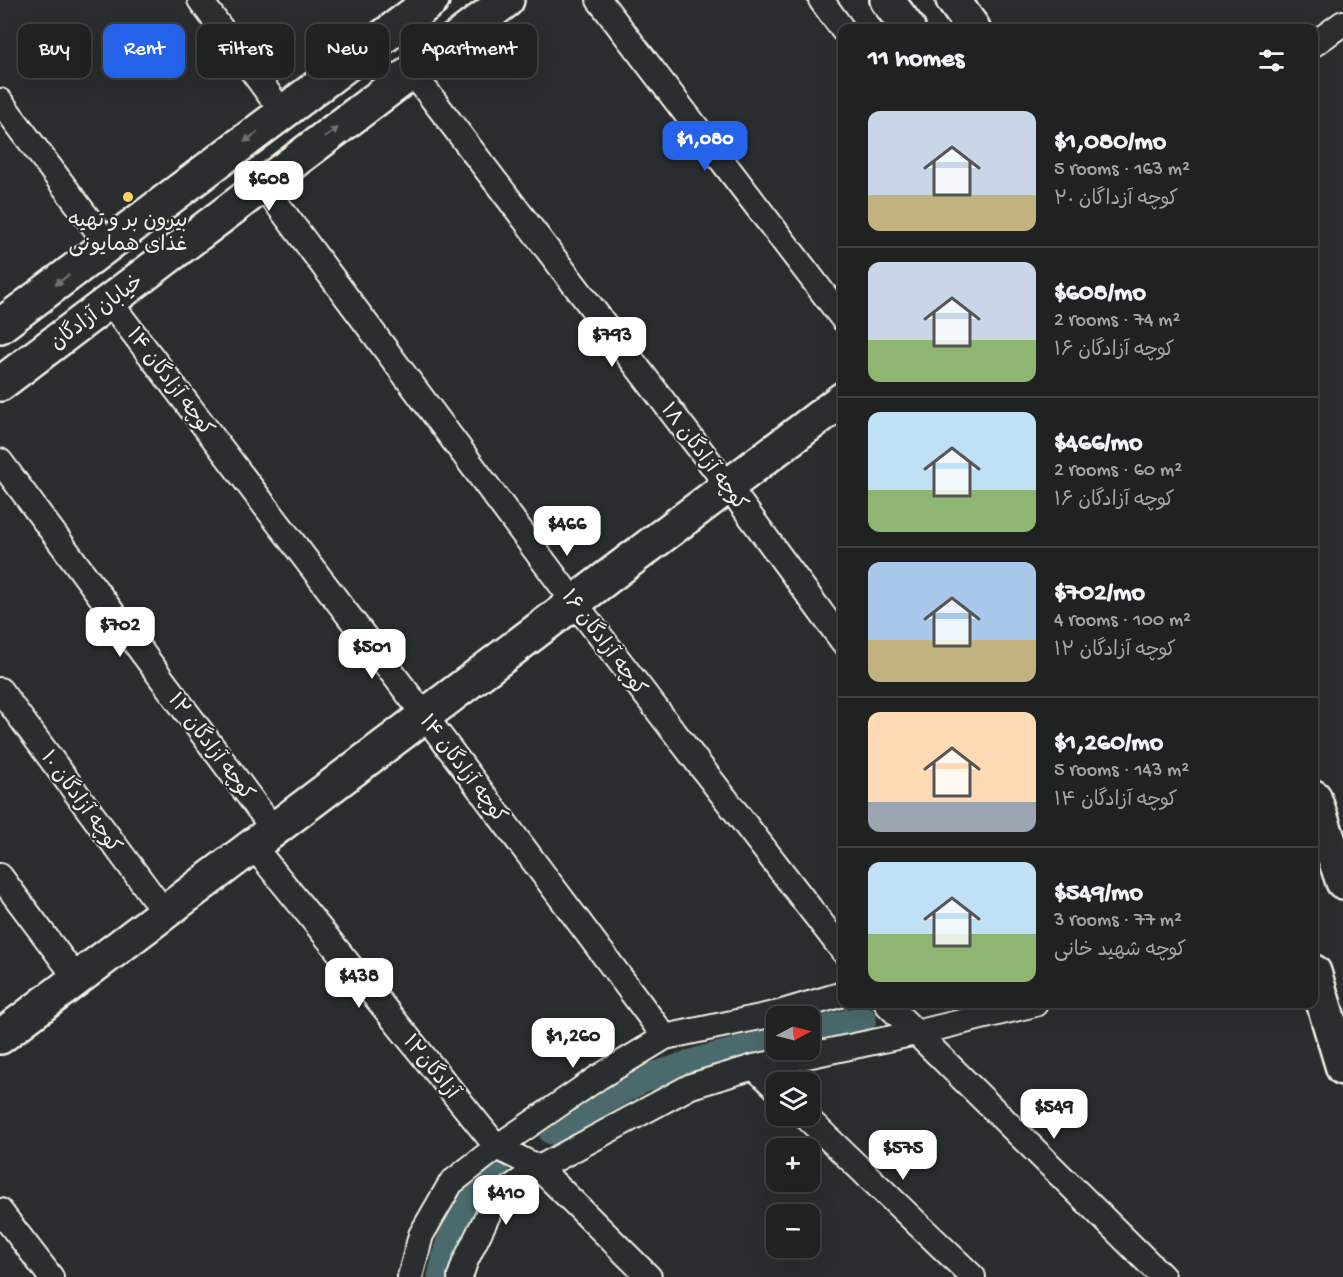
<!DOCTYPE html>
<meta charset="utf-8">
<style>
body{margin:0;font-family:"Gochi Hand","Playpen Sans Arabic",sans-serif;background:#2d2f2f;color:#f1f3f6;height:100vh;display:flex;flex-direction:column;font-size:22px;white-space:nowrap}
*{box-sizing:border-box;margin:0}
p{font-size:20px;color:#a2a4a5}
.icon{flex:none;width:33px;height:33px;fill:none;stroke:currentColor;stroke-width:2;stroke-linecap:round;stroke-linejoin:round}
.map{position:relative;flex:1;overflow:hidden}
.drawer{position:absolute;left:838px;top:24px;width:480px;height:984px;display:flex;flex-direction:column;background:#202222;border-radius:12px;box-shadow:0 6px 24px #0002,0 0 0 2px #3d3f40}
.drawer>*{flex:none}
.guide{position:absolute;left:18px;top:24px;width:570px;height:54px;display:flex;gap:12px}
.needle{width:39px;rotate:83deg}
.controls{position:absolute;left:766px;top:1006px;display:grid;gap:12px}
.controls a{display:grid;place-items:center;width:54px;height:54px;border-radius:12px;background:#202222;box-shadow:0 6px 24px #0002,0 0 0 2px #3d3f40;font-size:30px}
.price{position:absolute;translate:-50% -51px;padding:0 14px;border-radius:12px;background:#fff;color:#222;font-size:20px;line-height:39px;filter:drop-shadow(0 2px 3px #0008)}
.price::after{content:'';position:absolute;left:50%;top:36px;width:18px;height:14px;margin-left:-9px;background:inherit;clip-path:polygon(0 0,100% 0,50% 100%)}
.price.on{background:#2563eb;color:#fff}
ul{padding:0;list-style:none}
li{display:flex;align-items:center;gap:18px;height:150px;padding:0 30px}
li+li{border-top:2px solid #3d3f40}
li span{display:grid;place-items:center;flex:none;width:168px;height:120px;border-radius:12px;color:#555}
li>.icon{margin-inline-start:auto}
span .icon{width:72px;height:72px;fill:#fffc;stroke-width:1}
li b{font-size:26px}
h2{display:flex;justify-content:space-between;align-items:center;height:72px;padding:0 30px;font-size:26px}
.pill{padding:0 21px;border-radius:12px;background:#202222;box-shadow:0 6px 24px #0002,0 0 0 2px #3d3f40;font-size:21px;line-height:54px}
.pill.on{background:#2563eb;color:#fff}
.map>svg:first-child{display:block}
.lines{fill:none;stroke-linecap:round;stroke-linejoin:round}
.canal{stroke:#4c6a6d;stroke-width:27}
.street-casing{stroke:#f4f1e8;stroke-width:28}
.secondary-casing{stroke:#f4f1e8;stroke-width:38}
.street{stroke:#2a2d2e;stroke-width:24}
.secondary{stroke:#2a2d2e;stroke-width:33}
.oneway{fill:#71726f}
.poi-dot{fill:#ffd166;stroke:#2a2d2e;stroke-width:2}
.labels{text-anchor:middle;stroke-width:4.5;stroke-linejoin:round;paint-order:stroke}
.poi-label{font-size:21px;fill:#f4f1e8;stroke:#2a2d2e}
.street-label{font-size:21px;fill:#f4f1e8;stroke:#2a2d2e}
</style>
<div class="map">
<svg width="1343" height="1277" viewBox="0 0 1343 1277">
<rect width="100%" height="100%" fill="#2a2d2e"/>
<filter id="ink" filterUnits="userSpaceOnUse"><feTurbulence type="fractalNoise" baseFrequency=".0167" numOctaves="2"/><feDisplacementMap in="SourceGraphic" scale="12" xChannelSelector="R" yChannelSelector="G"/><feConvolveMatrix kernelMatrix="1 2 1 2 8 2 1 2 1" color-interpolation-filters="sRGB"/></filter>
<g filter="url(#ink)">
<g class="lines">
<!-- canal -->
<path class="canal" d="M810,1032L863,1019
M552,1131L641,1080L701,1060L777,1041
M441,1277L453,1228L471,1197L496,1174"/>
<defs>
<path id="street" d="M200,0L283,113
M599,0L843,319
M821,0L843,30
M1314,44L1343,23
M412,72L728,486L843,642
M0,101L108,245
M263,185L574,602L843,951
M109,301L425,716L665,1037
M0,461L274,830
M0,690L165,913
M253,846L497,1147L539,1168L649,1277
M0,876L77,979
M887,1004L1163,1277
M754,1067L777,1089
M805,1116L973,1277
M0,1211L51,1277
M410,1277L421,1235L451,1183L497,1147L599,1077L665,1037L779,1013L843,994
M460,1277L465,1262L496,1198L539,1168L691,1086L754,1067L916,1033L1035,1004"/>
<path id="secondary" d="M887,0L908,28
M953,0L973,28
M0,326L432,0
M0,384L507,0
M1314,797L1343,882
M1314,972L1343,1068
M0,1037L843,399"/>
</defs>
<!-- street casing -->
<use href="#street" class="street-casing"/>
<!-- secondary casing -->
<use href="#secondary" class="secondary-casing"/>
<!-- street -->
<use href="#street" class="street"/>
<!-- secondary -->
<use href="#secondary" class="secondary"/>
</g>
<!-- one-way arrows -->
<defs><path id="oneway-solid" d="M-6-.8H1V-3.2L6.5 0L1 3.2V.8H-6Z" transform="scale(1.5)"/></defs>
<g class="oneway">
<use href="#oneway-solid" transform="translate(331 133) rotate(-37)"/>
<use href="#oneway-solid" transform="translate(251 137) rotate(143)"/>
<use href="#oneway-solid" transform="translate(62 280) rotate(143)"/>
</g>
</g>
<!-- markers -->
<circle class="poi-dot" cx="128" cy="197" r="6"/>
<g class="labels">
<!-- poi labels -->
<g class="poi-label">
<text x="128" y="226">بیرون بر و تهیه<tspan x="128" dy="24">غذای همایونی</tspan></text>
</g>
<!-- street labels -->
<g class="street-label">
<text transform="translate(96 311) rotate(-37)" y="7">خیابان آزادگان</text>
<text transform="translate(171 381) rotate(53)" y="7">کوچه آزادگان ۱۴</text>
<text transform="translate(705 456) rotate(53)" y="7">کوچه آزادگان ۱۸</text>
<text transform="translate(605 642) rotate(53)" y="7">کوچه آزادگان ۱۶</text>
<text transform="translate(212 746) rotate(53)" y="7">کوچه آزادگان ۱۲</text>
<text transform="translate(464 768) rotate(53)" y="7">کوچه آزادگان ۱۴</text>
<text transform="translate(82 801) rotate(54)" y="7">کوچه آزادگان ۱۰</text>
<text transform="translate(432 1066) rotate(51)" y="7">۱۲آزادگان</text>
</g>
</g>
</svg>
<div class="controls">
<a><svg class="needle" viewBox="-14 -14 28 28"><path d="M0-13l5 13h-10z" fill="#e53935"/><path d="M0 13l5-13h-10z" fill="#a2a4a5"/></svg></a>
<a><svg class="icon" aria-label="layers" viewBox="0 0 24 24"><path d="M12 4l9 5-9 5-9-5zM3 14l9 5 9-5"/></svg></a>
<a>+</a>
<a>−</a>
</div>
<b class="price on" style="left:705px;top:172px">$1,080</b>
<b class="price" style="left:269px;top:212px">$608</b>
<b class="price" style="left:612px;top:368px">$793</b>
<b class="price" style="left:567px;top:557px">$466</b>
<b class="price" style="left:120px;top:658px">$702</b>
<b class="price" style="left:372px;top:680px">$501</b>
<b class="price" style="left:359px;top:1009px">$438</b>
<b class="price" style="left:573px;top:1069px">$1,260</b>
<b class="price" style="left:1054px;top:1140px">$549</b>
<b class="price" style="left:903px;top:1181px">$575</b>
<b class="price" style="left:506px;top:1226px">$410</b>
<div class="guide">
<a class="pill">Buy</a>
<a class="pill on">Rent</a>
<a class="pill">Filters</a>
<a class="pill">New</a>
<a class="pill">Apartment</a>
</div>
<section class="drawer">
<h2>11 homes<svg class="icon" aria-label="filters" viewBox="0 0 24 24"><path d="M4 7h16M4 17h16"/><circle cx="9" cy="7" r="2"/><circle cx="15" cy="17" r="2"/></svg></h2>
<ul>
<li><span style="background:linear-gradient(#c9d6e8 70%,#c2b280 0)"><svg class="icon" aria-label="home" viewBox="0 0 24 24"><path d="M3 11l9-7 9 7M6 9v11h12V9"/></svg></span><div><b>$1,080/mo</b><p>5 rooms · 163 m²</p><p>کوچه آزداگان ۲۰</p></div></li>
<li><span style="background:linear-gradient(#c9d6e8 65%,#8fb573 0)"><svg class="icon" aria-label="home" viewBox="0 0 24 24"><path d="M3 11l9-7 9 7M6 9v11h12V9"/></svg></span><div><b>$608/mo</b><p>2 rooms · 74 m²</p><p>کوچه آزادگان ۱۶</p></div></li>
<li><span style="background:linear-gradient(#bfe0f5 65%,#8fb573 0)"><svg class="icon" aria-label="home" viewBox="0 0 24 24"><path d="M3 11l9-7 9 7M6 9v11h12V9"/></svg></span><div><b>$466/mo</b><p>2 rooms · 60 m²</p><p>کوچه آزادگان ۱۶</p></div></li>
<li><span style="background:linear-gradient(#a9c7e8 65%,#c2b280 0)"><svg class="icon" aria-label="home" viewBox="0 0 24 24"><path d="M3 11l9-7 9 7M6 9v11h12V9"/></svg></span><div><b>$702/mo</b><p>4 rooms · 100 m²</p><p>کوچه آزادگان ۱۲</p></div></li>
<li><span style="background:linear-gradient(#ffd9b3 75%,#9aa5b1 0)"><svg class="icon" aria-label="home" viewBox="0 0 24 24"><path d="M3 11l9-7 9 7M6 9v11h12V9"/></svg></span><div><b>$1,260/mo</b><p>5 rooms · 143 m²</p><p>کوچه آزادگان ۱۴</p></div></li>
<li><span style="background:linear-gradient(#bfe0f5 60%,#8fb573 0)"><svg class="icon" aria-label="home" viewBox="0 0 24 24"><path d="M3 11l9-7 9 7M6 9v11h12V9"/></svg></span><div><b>$549/mo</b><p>3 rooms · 77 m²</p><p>کوچه شهید خانی</p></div></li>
</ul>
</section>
</div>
